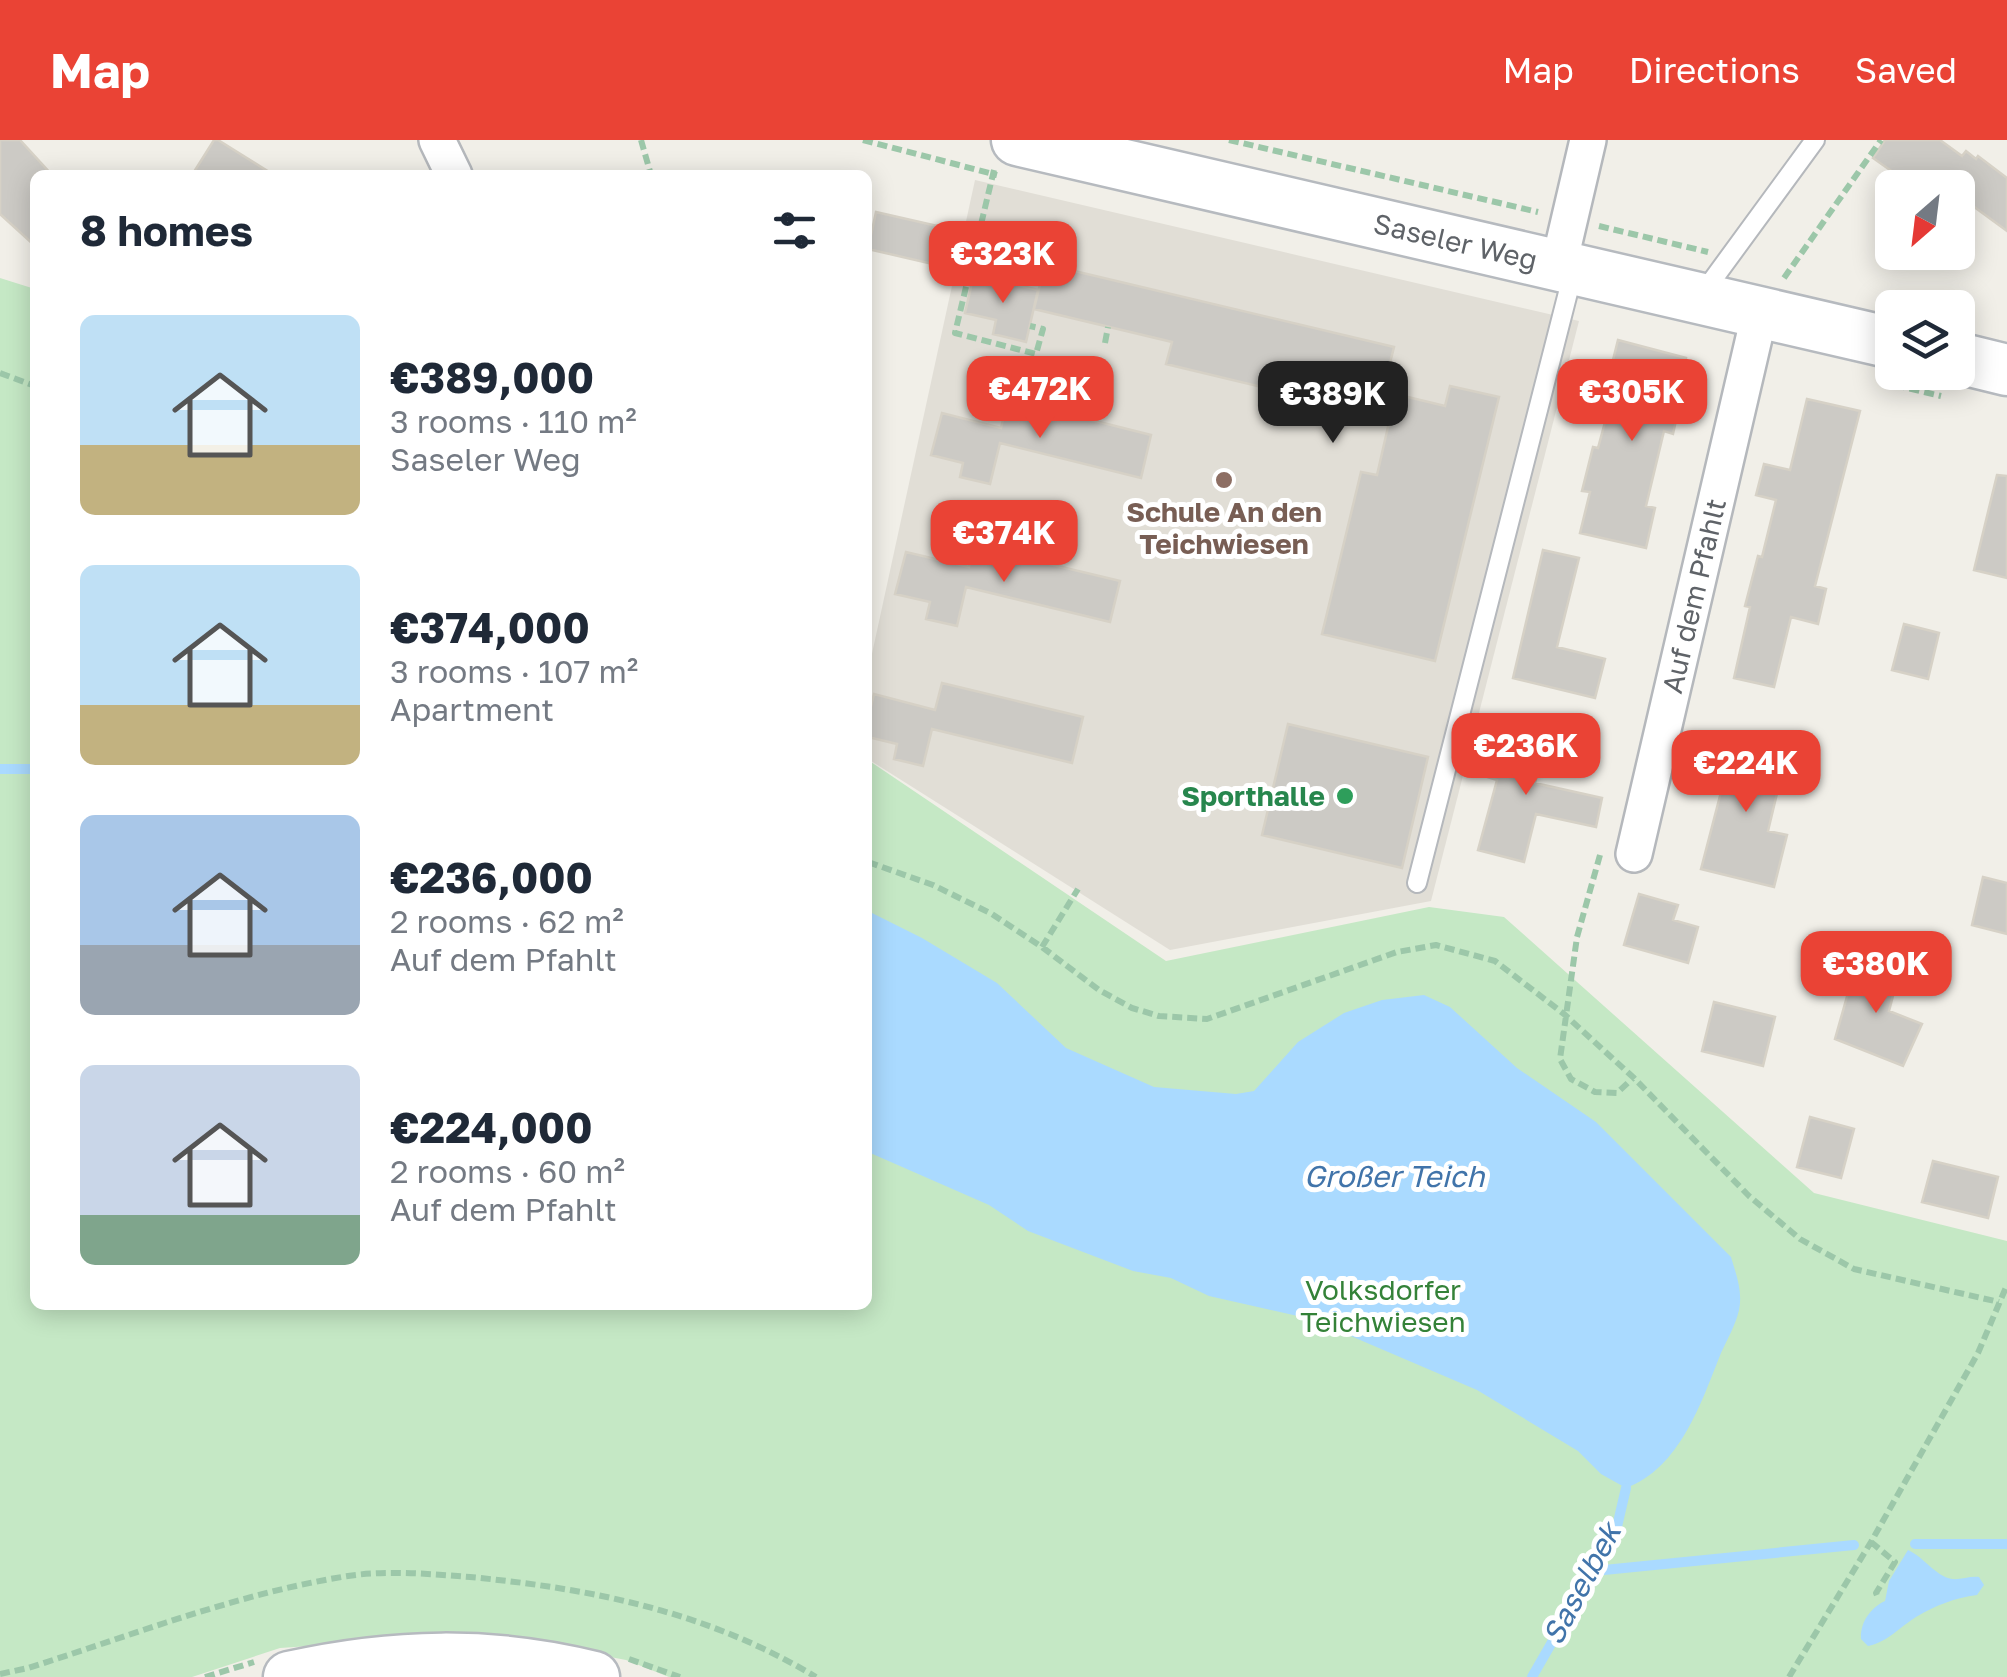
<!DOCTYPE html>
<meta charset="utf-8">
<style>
body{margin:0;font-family:"Golos Text",sans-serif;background:#f2f2f3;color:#1f2937;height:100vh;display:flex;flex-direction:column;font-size:38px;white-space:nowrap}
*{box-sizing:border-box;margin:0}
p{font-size:32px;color:#747a83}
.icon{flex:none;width:55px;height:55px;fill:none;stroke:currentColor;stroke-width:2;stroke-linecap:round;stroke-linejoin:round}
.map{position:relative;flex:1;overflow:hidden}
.panel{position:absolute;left:30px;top:30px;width:842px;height:1140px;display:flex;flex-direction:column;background:#fff;border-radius:15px;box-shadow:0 5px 25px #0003}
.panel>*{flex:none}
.needle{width:65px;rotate:208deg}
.buttons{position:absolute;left:1875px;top:30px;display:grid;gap:20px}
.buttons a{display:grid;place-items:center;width:100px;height:100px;border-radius:15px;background:#fff;box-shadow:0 5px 25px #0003;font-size:50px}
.price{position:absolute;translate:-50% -85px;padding:0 22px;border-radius:20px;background:#ea4335;color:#fff;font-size:32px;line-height:65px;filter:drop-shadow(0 2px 5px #0008)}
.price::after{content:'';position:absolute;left:50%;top:60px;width:30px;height:22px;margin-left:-15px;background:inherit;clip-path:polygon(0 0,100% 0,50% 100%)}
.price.on{background:#222;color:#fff}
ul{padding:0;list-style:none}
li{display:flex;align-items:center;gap:30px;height:250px;padding:0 50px}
li span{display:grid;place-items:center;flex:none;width:280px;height:200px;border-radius:15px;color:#555}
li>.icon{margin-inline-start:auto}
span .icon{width:120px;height:120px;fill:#fffc;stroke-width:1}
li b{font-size:42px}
h2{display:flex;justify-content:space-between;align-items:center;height:120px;padding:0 50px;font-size:42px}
header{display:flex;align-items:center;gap:60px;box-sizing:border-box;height:140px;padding:0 50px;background:#ea4335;color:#fff}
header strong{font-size:48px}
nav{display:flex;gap:55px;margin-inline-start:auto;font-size:35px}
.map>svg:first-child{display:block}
.education{fill:#e1ded6}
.green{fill:#c5e8c5}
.water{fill:#aadaff}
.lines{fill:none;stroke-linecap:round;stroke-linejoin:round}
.stream{stroke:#aadaff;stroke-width:10}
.building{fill:#cccac5;stroke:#d6d1c6;stroke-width:2.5}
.lane-casing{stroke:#b5b8bc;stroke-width:22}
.street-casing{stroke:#b5b8bc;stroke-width:40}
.secondary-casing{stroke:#b6babf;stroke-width:55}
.path{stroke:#9cc7a9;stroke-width:6;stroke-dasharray:10 5;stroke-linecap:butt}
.lane{stroke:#fff;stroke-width:18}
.street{stroke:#fff;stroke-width:35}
.secondary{stroke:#fff;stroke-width:50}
.education-dot{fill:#8d6e63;stroke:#fff;stroke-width:4}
.leisure-dot{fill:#2e9e5b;stroke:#fff;stroke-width:4}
.labels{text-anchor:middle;stroke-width:10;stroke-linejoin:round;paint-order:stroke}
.street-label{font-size:28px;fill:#5f6368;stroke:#fff}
.education-label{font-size:28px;font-weight:bold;fill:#785e54;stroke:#fff}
.leisure-label{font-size:28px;font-weight:bold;fill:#27864d;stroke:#fff;text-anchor:end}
.park-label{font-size:28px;fill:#348238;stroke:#fff}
.water-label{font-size:30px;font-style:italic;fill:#4174aa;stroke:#fff}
</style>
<header>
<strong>Map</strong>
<nav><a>Map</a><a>Directions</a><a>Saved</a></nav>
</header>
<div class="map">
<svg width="2007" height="1537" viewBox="0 0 2007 1537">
<rect width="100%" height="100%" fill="#f1efe8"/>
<!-- education -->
<path class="education" d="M975,40L1579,181L1431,761L1170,810L868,619V532Z"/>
<!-- green -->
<path class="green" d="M0,138L35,149V1165H868V620L1166,821L1429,767L1504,777L1814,1053L2007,1101V1537H669L626,1520L489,1494L280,1508L192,1537H0Z"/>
<!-- water -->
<path class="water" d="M868,771L922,798L997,843L1066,908L1154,947L1236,954L1254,951L1298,902L1344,873L1382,860L1424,855L1450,867L1517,928L1596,982L1731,1117C1736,1134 1743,1152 1739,1170C1736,1184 1727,1200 1721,1213C1701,1263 1680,1328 1626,1348L1601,1334L1578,1311L1477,1250L1311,1179L1209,1156L1171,1138L1133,1131L1028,1091L989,1065L868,1012Z
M1908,1410C1924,1417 1935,1436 1952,1439C1960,1440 1970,1436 1979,1437L1984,1445L1977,1455C1955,1458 1936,1465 1916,1477C1900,1487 1886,1503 1868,1506L1861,1499C1860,1483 1870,1468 1885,1461L1889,1441Z"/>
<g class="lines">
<!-- stream -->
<path class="stream" d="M0,629H35
M1915,1404H2007
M1594,1431L1854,1405
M1532,1537L1616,1391L1626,1348"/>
</g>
<!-- building -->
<path class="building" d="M0,0H20L52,35H35V106L0,74Z
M214,0H218L274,35H192Z
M1885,0H1940L1962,16L1966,11L1976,19L1978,16L2007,38V91L1958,55V48H1888L1897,35L1873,18Z
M876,72L946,88L937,125L868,109Z
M1045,124L1394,207L1383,251L1445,266L1450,246L1499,257L1435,521L1322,494L1361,332L1377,335L1390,278L1166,224L1172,202L1034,169Z
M974,134L1038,150L1026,202L993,194L996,180L965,173Z
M1618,200L1686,218L1677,257L1681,258L1673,294L1664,291L1646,366L1655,368L1646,408L1580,393L1590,352L1582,351L1593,307L1598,308L1616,241L1608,240Z
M1008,259L1151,295L1141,338L1000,303L990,344L960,337L963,323L931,315L942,273L1001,288Z
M1807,259L1860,271L1815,446L1826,449L1818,484L1791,477L1774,547L1734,538L1750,467L1745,466L1758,416L1762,417L1776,360L1756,355L1764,324L1790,330Z
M1997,335L2007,336V438L1974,430Z
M974,406L1120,441L1110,482L966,447L957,486L926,479L930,462L895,454L906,412L969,427Z
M1543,410L1579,418L1557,507L1605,519L1595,558L1513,538Z
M1904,484L1939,493L1928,539L1892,530Z
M942,543L1083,577L1072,623L932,589L923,626L894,619L897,604L868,597V579L874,554L935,570Z
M1288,584L1428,617L1402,728L1262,695Z
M1500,589L1546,601L1535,643L1602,658L1596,687L1536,674L1524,722L1478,710L1497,640L1487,637Z
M1722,600L1786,616L1768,691L1787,695L1774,747L1701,729L1721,652L1710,649Z
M1983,737L2007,743V794L1972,785Z
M1639,754L1678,765L1673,780L1698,787L1688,823L1624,805Z
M1857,821L1899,833L1889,871L1922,884L1903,926L1835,899Z
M1714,862L1775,877L1763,926L1702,911Z
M1810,977L1854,989L1841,1038L1797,1027Z
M1933,1021L1998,1037L1988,1078L1922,1062Z"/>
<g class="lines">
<defs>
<path id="lane" d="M1703,153L1815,0
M1417,743L1573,133"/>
<g id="street">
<path d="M437,0L454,35"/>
<path d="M1559,124L1588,0"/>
<path id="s1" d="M1634,714L1760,172"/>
</g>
<g id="secondary">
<path id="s2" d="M1017,0L1892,203"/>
<path d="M1958,218L2007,230"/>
<path d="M289,1537C392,1514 491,1511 594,1537"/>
</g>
</defs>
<!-- lane casing -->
<use href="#lane" class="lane-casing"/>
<!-- street casing -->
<use href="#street" class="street-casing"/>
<!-- secondary casing -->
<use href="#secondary" class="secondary-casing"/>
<!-- path -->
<path class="path" d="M641,0L651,35
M863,0L997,35
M1229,0L1538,72
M994,30L955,193L1036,214L1043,189L1030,186
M1599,86L1708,112
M1784,138L1881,0
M1105,203L1108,187
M0,233L35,246
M1895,245L1941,256
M1600,715L1577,797L1560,919L1571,939L1595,952L1617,953L1633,938
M868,722L933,745L992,774L1042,807L1099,850L1132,868L1159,876L1207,879L1397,812L1436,805L1495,821L1564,874L1634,938L1749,1056L1800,1099L1854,1129L1999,1162
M1042,807L1078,749
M1871,1402L1895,1422L1876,1453L1878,1458
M629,1519L680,1537
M0,1534L28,1528C133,1495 239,1453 348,1436C387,1430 431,1434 470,1437C594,1449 708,1472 816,1537
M205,1537L254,1522
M1789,1537L1871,1402L1978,1213L2007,1145"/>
<!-- lane -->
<use href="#lane" class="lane"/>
<!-- street -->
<use href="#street" class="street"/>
<!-- secondary -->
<use href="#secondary" class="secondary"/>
</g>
<!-- markers -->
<circle class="education-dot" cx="1224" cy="340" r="10"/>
<circle class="leisure-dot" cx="1345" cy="656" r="10"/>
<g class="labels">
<!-- street labels -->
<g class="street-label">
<text dy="10" stroke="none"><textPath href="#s2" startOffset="450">Saseler Weg</textPath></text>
<text dy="10" stroke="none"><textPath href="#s1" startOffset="265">Auf dem Pfahlt</textPath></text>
</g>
<!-- education labels -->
<g class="education-label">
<text x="1224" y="382">Schule An den<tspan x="1224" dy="32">Teichwiesen</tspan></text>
</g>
<!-- leisure labels -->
<g class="leisure-label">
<text x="1325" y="666">Sporthalle</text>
</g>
<!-- park labels -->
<g class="park-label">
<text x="1383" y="1160">Volksdorfer<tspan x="1383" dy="32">Teichwiesen</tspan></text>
</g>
<!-- water labels -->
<g class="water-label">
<text x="1394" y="1047">Großer Teich</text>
<text transform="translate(1582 1444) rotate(-62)" y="10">Saselbek</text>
</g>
</g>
</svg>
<div class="buttons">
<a><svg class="needle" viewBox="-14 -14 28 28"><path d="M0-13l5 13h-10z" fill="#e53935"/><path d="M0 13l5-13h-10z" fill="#747a83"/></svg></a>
<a><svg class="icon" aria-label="layers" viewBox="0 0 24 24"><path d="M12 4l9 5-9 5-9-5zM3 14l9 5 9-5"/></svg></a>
</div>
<b class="price" style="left:1003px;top:166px">€323K</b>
<b class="price" style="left:1040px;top:301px">€472K</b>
<b class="price" style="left:1632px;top:304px">€305K</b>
<b class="price on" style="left:1333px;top:306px">€389K</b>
<b class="price" style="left:1004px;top:445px">€374K</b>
<b class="price" style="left:1526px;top:658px">€236K</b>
<b class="price" style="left:1746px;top:675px">€224K</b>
<b class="price" style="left:1876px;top:876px">€380K</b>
<section class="panel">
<h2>8 homes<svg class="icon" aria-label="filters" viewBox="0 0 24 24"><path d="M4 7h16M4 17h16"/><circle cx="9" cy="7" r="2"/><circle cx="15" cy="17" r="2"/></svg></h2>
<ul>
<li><span style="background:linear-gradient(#bfe0f5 65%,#c2b280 0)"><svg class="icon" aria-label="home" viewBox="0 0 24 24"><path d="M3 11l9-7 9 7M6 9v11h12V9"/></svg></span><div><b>€389,000</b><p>3 rooms · 110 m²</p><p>Saseler Weg</p></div></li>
<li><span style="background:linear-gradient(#bfe0f5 70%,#c2b280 0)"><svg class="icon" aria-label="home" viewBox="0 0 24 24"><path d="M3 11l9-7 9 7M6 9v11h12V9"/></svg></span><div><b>€374,000</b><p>3 rooms · 107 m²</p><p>Apartment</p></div></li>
<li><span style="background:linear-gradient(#a9c7e8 65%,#9aa5b1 0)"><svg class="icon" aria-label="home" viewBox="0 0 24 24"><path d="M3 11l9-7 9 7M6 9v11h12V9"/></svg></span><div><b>€236,000</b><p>2 rooms · 62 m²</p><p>Auf dem Pfahlt</p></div></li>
<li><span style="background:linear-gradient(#c9d6e8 75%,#7fa58c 0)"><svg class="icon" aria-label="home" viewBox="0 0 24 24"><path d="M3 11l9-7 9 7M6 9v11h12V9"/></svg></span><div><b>€224,000</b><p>2 rooms · 60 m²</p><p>Auf dem Pfahlt</p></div></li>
</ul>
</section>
</div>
